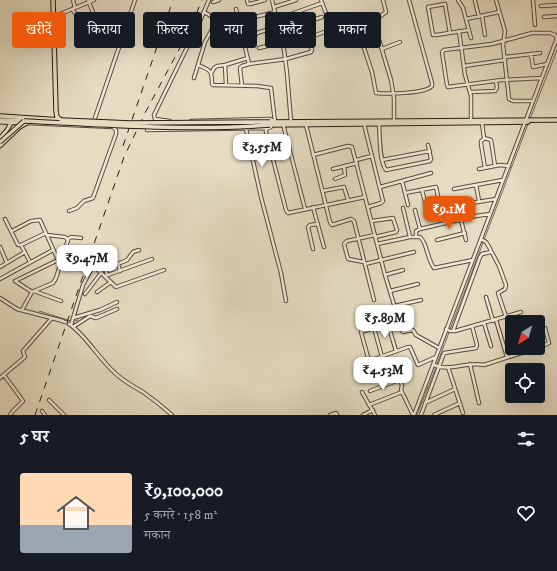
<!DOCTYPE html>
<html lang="hi">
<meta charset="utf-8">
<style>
body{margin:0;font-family:"IM FELL DW Pica","Noto Serif Devanagari",serif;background:#20242c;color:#f1f3f6;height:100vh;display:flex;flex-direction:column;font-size:15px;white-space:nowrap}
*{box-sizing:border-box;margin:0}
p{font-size:13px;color:#9ea1a6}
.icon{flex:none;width:22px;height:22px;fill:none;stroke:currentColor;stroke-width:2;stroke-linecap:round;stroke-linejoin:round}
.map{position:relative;height:415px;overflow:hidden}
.panel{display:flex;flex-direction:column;background:#171b24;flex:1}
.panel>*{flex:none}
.hud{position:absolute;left:12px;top:12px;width:533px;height:36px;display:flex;gap:8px}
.needle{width:26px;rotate:217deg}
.fabs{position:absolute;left:505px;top:315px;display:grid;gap:8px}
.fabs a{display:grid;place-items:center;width:40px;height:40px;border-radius:4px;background:#171b24;box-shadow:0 4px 16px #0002;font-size:20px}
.price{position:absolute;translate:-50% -34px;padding:0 9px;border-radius:8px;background:#fff;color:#222;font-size:13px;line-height:26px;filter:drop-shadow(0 1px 2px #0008)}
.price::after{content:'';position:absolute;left:50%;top:24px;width:12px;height:9px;margin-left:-6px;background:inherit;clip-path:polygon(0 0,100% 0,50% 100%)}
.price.on{background:#ea580c;color:#fff}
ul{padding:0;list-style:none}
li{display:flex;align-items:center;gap:12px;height:100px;padding:0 20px}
li span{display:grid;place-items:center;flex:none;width:112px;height:80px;border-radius:4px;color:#555}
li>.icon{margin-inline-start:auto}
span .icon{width:48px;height:48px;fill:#fffc;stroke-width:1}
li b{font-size:17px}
h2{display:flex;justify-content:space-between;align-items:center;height:48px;padding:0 20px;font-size:17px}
.tag{padding:0 14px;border-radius:4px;background:#171b24;box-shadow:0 4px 16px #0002;font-size:14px;line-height:36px}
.tag.on{background:#ea580c;color:#fff}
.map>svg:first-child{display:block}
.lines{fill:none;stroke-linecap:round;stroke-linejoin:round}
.stream{stroke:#756756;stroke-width:1}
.street-casing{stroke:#5a4b3c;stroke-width:4.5}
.secondary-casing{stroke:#2b1b10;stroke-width:5}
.primary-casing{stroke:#2b1b10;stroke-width:5.5}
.street{stroke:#efe8d7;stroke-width:2.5}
.secondary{stroke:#efe8d7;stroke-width:3}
.primary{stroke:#e6dcc2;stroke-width:3.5}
.rail{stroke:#2b1b10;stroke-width:1;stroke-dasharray:7 7;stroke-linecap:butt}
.secondary-bridge-casing{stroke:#2b1b10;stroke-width:5;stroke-linecap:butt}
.primary-bridge-casing{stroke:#2b1b10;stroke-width:5.5;stroke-linecap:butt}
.secondary-bridge{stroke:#efe8d7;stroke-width:3}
.primary-bridge{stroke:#e6dcc2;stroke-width:3.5}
</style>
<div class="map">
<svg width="557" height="415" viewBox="0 0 557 415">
<rect width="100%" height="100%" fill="#e6dcc2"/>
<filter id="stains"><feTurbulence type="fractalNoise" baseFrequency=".005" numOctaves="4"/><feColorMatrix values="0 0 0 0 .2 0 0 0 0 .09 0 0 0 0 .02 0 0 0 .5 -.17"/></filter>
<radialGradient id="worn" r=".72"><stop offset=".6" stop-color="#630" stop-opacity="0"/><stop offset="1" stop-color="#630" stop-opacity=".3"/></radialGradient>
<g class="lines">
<!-- stream -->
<path class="stream" d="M530,119L557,50
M39,311L71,321
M74,321L78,320
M437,364L528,124
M417,415L436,367"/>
<defs>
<path id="street" d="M73,0L75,8
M88,0L96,20
M247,0L248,4H250L265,0
M272,0L284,50L287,73L291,122
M383,0L386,12L375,20L374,23L391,80L394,98V121
M458,0L463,8L471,38
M496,0L505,31L503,45L509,99L513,101H533
M533,0L535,25
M475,1L479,17
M213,2L219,0
M541,6L557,5
M274,7L296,0
M72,9L88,31
M236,9L249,64L286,59L311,52L312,50L308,38
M482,16L485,35
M53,17L94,0
M544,17L557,16
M277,19L322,3
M466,19L499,12
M239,21L275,12
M96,31L111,25L124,32
M280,31L322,17
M459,31L465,75L471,96V120
M347,32L355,29L358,30L372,72L376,93C387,94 425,94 432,86V83L409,0
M450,33L445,4L428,7L433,35H436L469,30
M100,43L110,36L108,25
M362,43L378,37
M246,45L251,44L250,38L255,36L257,33L279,26
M284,45L308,38L332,29L321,0
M259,48L283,42
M382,49L400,42
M531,54L533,67L547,64
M505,57L540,53
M198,65C210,70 212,70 212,84L213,85L257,86L271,88L275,122
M225,65L226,85
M464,66L505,60
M212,72L214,68L217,66L225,65L248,58
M194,78L205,42L215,24L211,16L204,12
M542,78L502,80L448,87L447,85L442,52L444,50L492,44L532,33H550L555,35L557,38
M242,86L240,68L242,66L249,64
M471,92L495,91L497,88L496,81
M94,121L135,0
M170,121L155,119L154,115L200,21L209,0
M191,121L269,119L272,120L271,127L266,129V132L286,210L288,213L365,197L352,147L348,146L313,155
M27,123L113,127L116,130V134L93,198L84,201L77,208L69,211
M482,123L484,138L491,140L495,166
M283,124L305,209
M364,124L383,201L381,203L368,207
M379,124C380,136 379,161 386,170L430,161L431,159L428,145
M306,125L330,222L332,225L351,219L354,221L374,300
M246,129L261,197L281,273L286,301
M147,130L267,128
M484,139L481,141V144L485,168
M356,160L372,156
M382,160L430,151
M333,169L357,163
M479,169L500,165L509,166
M335,179L345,175L344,166
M402,181L408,205
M476,185L479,201
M380,187L431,173
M454,189L503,180
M422,190L429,218
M322,191L344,187L348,200
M405,193L436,187L442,215
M365,197L385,275L402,331L403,332L413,330L416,335L439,348
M313,207L324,247
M403,208L410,237
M441,208L496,199
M415,210L420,229
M5,219L18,245H21L30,262
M461,220L466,240
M372,221L393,218L397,230L396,232L375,237
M12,231L31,221L40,220L58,260L15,281L32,292
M416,237V231L420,229L476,216L490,214
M68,239L71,237L81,238
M481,239L486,242L489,247L499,266L506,285L505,289L498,293L506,317
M437,240L465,233
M377,244L410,237H420C427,242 427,259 434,268L473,260
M21,245L46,233
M0,247L7,263
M313,249L308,227L310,225L318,224
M100,251L107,275
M364,262L348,259L344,244L347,241L375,235
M365,264L414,252
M0,267L25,252
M120,271L118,264L127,260L133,252L139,250
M385,275L403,270
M105,276L152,259
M0,279L53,250
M34,291L61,301
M390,291L418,284
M97,292L111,282
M85,294L101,273
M486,297L493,321
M0,298L17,309L63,321
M394,306L421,300
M22,310L32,292L53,283L56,278L68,240L65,237L47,235
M508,316L512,328
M73,318L100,310L117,302
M399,320L361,332L369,361L408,347H410L418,365L436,357
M496,320L507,357
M64,322H66
M484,323L491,346
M69,324C85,334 99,359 115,373C123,381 133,386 143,392C153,399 163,407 172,415
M388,324L396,351
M71,325L83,285L92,268H96L116,287L164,270
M73,327L90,316L96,318L117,309
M374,328L382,357
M446,329L450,331H455L521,312
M453,331L480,257L482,254L491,252
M538,348L549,343L545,328
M391,363L402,385L401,390L413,415
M470,364L479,403
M434,365C449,372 468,361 484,365L537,348
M448,367L463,413
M4,375L23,401L13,411L10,415
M0,378L25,357L23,351L51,319
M370,391L399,380
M362,392L375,415
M49,400L64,415
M425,403L455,389
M369,405L402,392
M42,411L45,415
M330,415L336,413L337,415
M363,415L373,410
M414,415L557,38
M421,415L444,353L476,348L477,345L472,326
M434,415L460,403"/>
<path id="secondary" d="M0,122L22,123
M0,138L7,130L11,123
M0,146L20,127L27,123"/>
<path id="primary" d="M53,0L56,111L57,117L61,120
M0,116L61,120
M0,120L24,121
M270,122L557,120
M270,125L528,122"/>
</defs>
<!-- street casing -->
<use href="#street" class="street-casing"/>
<!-- secondary casing -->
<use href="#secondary" class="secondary-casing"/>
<!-- primary casing -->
<use href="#primary" class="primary-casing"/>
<!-- street -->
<use href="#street" class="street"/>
<!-- secondary -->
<use href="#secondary" class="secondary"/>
<!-- primary -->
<use href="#primary" class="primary"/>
<!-- rail -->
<path class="rail" d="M123,146L173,0
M35,415L124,157L145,113L189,31L202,0"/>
<defs>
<path id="secondary-bridge" d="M0,142L24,121"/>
<path id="primary-bridge" d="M61,120L130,123L270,122
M24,121C106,125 188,131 270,125"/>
</defs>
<!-- secondary-bridge casing -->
<use href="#secondary-bridge" class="secondary-bridge-casing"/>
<!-- primary-bridge casing -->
<use href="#primary-bridge" class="primary-bridge-casing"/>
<!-- secondary-bridge -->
<use href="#secondary-bridge" class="secondary-bridge"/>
<!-- primary-bridge -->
<use href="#primary-bridge" class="primary-bridge"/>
</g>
<rect width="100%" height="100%" filter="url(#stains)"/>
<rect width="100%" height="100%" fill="url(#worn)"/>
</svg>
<div class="fabs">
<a><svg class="needle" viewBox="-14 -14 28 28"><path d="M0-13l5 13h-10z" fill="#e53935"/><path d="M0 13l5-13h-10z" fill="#9ea1a6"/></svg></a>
<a><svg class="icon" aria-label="locate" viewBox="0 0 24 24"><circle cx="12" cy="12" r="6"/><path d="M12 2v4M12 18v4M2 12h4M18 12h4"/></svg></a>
</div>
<b class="price" style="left:262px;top:168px">₹3.55M</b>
<b class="price on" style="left:449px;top:230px">₹9.1M</b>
<b class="price" style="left:87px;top:279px">₹9.47M</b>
<b class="price" style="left:385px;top:339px">₹5.89M</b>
<b class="price" style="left:383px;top:391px">₹4.53M</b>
<div class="hud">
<a class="tag on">खरीदें</a>
<a class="tag">किराया</a>
<a class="tag">फ़िल्टर</a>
<a class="tag">नया</a>
<a class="tag">फ़्लैट</a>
<a class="tag">मकान</a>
</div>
</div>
<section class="panel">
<h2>5 घर<svg class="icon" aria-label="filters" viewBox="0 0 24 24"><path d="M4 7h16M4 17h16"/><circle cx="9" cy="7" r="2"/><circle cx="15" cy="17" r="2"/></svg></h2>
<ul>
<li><span style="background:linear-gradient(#ffd9b3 65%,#9aa5b1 0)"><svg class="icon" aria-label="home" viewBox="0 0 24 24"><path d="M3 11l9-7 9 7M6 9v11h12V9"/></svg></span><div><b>₹9,100,000</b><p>5 कमरे · 158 m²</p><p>मकान</p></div><svg class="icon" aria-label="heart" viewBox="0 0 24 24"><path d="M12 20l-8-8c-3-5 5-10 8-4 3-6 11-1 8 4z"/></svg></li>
</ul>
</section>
